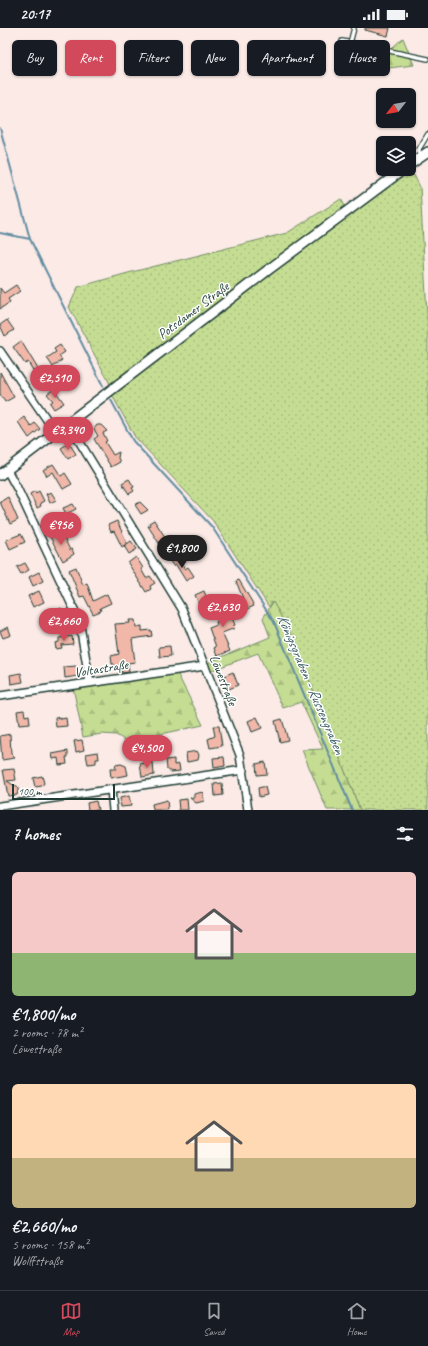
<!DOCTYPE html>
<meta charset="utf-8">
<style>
body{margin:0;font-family:Caveat,sans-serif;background:#242831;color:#f1f3f6;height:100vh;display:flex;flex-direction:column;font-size:15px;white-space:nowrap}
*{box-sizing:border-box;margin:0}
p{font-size:13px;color:#9ea1a6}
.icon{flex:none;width:22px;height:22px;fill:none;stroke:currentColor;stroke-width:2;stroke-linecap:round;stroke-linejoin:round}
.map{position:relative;height:782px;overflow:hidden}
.details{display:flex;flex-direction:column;background:#171b24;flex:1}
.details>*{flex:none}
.top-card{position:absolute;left:12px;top:12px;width:404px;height:36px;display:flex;gap:8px}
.needle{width:26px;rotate:239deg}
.tools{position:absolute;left:376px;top:60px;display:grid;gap:8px}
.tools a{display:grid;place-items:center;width:40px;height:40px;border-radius:6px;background:#171b24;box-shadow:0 1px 3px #0004;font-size:20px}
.scale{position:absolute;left:12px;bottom:10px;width:103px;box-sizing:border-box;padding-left:4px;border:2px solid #1f3d34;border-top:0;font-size:11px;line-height:14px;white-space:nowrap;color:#1f3d34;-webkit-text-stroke:3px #fff;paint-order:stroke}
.price{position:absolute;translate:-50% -34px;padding:0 9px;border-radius:14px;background:#d1495b;color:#fff;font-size:13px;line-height:26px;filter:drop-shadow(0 1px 2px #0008)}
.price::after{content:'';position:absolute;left:50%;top:24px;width:12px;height:9px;margin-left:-6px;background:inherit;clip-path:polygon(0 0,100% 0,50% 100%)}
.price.current{background:#222;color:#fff}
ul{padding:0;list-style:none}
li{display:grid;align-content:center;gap:8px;height:212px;padding:0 12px}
li span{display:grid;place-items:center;height:124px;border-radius:6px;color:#555}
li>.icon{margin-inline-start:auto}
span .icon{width:72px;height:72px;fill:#fffc;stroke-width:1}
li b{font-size:17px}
h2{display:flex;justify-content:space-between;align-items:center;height:48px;padding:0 12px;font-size:17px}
.chip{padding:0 14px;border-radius:6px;background:#171b24;box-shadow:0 1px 3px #0004;font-size:14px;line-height:36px}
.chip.current{background:#d1495b;color:#fff}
.status{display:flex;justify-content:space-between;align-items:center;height:28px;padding:0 20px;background:#171b24;direction:ltr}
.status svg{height:11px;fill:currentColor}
.dock{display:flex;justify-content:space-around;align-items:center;height:56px;border-top:1px solid #363941;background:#171b24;font-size:11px;color:#9ea1a6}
.dock a{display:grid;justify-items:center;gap:2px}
.dock .current{color:#d1495b}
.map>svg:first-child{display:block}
.grass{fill:url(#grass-dots);stroke:#728d64}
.forest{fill:url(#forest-firs);stroke:#728d64}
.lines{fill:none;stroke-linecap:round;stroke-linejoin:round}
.stream{stroke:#628da2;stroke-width:2}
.building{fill:#f1b8aa;stroke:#1f3d34}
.service-casing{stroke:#1f3d34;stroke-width:6}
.minor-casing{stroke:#1f3d34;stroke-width:10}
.tertiary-casing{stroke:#1f3d34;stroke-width:12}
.service{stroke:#fff;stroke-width:3.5}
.minor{stroke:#fff;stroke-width:7}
.tertiary{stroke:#fff;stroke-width:9}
.labels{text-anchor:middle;stroke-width:3;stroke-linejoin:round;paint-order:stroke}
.street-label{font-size:14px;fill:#1f3d34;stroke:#fff}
.water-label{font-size:15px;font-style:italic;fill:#3b5e62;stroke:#fff}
</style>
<div class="status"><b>20:17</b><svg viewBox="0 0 49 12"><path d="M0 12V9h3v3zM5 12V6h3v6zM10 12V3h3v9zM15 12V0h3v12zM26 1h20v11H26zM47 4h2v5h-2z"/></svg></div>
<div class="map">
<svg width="428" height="782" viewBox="0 0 428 782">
<defs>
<pattern id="grass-dots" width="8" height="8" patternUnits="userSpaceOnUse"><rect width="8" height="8" fill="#c5dd93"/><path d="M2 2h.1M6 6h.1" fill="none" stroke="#a9bf7f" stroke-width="1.8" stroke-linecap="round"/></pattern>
<pattern id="forest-firs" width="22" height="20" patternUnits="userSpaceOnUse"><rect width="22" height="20" fill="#c5dd93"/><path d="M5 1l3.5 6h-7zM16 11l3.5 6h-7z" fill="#a9bf7f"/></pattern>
</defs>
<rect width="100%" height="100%" fill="#fbeae6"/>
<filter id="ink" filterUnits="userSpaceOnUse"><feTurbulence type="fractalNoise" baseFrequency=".025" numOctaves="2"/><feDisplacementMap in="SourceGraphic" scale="8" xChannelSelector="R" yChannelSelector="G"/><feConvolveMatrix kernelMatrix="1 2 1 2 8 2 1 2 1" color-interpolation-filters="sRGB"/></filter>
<g filter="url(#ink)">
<!-- grass -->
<path class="grass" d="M406,146L414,147L420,159L428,304V782H360L292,608L272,574L269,579L213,493L135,409L112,367L294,226Z
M341,171L345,178L110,356L69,279L78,259L128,245L287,205Z"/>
<!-- forest -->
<path class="forest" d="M403,10L414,37L388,40L383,28Z
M273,574L292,608L360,782H327L302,722L323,721L301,674L283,680L258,625L210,643L207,635L270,609L263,590Z
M176,643L203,697L156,707L152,714L143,718H135L116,707L102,706L83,709L73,659Z"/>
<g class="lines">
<!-- stream -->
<path class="stream" d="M0,100L30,211L104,360
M0,205L30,211
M111,372L133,413L212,499L274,594L352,782"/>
</g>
<!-- building -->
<path class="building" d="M365,0H390L388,8L365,2Z
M16,257L20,263L8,271L10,274L0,281V260L4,265Z
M7,292L14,302L5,308L0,297Z
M21,313L41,346L37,349L28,334L25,336L13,319Z
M60,317L65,324L59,328L62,332L53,339L47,330L56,324L54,321Z
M0,344L14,369L5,374L0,366Z
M54,361L64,375L54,381L50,375L53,373L47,366Z
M24,389L31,398L35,395L40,401L29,410L18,394Z
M97,397H101L107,403L103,405L107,413L105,414L113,427L119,424L118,430L120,434L111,439L94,411L98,408L94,401Z
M69,415L76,426L68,431L61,420Z
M53,436L61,448L65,445L72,456L63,461L53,444L47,448L43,442Z
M129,451L134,459L132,460L134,463L129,466L122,455Z
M35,463L36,465L39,463L44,473L40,475L41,478L37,480L30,466Z
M51,464L56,472L50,475L46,466Z
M8,469L18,492L10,496L0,474Z
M140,474L148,482L141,486L135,477Z
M73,476L76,481L66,486L63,480Z
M154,492L171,518L164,523L148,498L150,497L149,495Z
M117,493L127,515L122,519L114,503L111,504L108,497Z
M56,503L58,508L62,506L70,522L72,521L74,526L63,533L49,507Z
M21,506L25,514L10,521L6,512Z
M131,513L137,521L129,526L124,518Z
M177,528L185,541L188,539L194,548L186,553L176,537L174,539L169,532Z
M136,529L143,540L141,541L146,550L150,548L155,555L150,558L151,561L146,564L128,535Z
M25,535L29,542L21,546L17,539Z
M76,539L83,557L87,555L93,573L107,566L111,575L100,580L101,583L93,586L84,568L80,569L69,542Z
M39,544L43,553L33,558L29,549Z
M239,552L252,574L254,578L247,581L236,553Z
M39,563L44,574L33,579L28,568Z
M204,563L208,573L199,576L195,567Z
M229,570L235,586L231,587L235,597L233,598L235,600L222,605L230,623L217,628L214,620L216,619L209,600L217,597L216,594L224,591L219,579L225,576L223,572Z
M61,580L67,592L60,595L55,583Z
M129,592H135L136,599L142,598V603L151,602L152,608L132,611L135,634L128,635L129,644L122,645L121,638L114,639V636H112L111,628L119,626L115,596L130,595Z
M8,599L11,607L3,610L0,603Z
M72,608L73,616L61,617L62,620L56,621L55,615L59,614V610Z
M170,618L171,628L160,629L159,619Z
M76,638L78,648L65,650L64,639Z
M233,644L238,657L229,661L224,648Z
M21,645L23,654L11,656L10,647Z
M24,682L25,688L29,687L30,696L19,697L17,683Z
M61,689V691L66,690L67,698L56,699L55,690Z
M257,689L262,700L252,704L248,693Z
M282,691L288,712L280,714L275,693Z
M213,698H219L222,718L210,720L208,711L215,708Z
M10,706L11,726L15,730L2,732L0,708Z
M82,712L84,722L76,724L74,713Z
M68,723V729H66L67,736L59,737L58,730L53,731L52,726Z
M197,723L199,727L198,732L187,734L186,725Z
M98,724L99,731H96V735L88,736L86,726Z
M224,729L225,738L214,740L213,730Z
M174,731V737L179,736L180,743L171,744L167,741L166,732Z
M153,734L154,747L142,749L140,736Z
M265,734L267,746L257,747L256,736Z
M121,736L126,738L128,747L111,750L110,741H116L115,737Z
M14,741L16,752L7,753L18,760V763L17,767L8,768L3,742Z
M42,748L44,755L42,758L35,759L33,750Z
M222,755L223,767L215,768L214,756Z
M262,759H265L267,767L259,769L258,760Z
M203,764L204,773L196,775L190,770H194V766Z
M129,768L131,778L121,779L120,770Z
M187,771L188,782H179L178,772Z
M167,772L168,782H153L152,776Z
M96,773L98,782H88L87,775Z"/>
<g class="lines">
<defs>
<path id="service" d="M342,13L428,31
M350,15L354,0
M419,128V121L428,106"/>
<path id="minor" d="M0,323L56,405
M68,395L182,581L240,727L248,782
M7,442L18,462L79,592L90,655
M0,668L205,638
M111,762L113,782
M0,778L243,742"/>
<path id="tertiary" d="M409,137L428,124
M0,447L268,242L404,141"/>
</defs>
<!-- service casing -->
<use href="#service" class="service-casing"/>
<!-- minor casing -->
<use href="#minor" class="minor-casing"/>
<!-- tertiary casing -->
<use href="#tertiary" class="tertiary-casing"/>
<!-- service -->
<use href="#service" class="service"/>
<!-- minor -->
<use href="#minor" class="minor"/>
<!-- tertiary -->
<use href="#tertiary" class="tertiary"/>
</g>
</g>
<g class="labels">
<!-- street labels -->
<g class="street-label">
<text transform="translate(193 282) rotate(-37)" y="5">Potsdamer Straße</text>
<text transform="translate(101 640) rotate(-9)" y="5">Voltastraße</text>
<text transform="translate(224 652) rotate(68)" y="5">Löwestraße</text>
</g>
<!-- water labels -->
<g class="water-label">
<text transform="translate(311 656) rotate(67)" y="5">Königsgraben - Russengraben</text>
</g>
</g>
</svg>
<div class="tools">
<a><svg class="needle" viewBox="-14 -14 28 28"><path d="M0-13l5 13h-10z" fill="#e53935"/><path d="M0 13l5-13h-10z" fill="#9ea1a6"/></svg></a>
<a><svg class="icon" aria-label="layers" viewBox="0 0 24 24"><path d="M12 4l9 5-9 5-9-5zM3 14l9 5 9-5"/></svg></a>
</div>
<div class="scale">100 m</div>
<b class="price" style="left:55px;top:371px">€2,510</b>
<b class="price" style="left:68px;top:423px">€3,340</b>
<b class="price" style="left:61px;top:518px">€956</b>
<b class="price current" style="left:182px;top:541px">€1,800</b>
<b class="price" style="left:223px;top:600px">€2,630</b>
<b class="price" style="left:64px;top:614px">€2,660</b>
<b class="price" style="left:147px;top:741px">€4,500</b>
<div class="top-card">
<a class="chip">Buy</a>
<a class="chip current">Rent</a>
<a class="chip">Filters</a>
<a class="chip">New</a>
<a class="chip">Apartment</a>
<a class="chip">House</a>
</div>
</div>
<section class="details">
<h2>7 homes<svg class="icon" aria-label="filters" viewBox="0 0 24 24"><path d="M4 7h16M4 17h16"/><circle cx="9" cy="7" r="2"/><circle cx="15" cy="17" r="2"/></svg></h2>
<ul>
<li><span style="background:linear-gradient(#f6c9c9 65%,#8fb573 0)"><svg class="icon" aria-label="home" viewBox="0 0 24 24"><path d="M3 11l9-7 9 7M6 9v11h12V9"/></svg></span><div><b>€1,800/mo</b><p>2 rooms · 78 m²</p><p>Löwestraße</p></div></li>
<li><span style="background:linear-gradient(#ffd9b3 60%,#c2b280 0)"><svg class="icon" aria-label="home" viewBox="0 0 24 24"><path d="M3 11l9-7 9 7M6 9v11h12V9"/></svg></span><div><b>€2,660/mo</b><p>5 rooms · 158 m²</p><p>Wolffstraße</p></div></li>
</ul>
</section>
<nav class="dock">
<a class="current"><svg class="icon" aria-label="map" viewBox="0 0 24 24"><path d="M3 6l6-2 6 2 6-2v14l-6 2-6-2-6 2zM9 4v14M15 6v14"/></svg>Map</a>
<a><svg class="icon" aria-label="saved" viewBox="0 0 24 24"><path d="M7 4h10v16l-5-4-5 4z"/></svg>Saved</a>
<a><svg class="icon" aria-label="home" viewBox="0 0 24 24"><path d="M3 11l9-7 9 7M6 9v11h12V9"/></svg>Home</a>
</nav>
